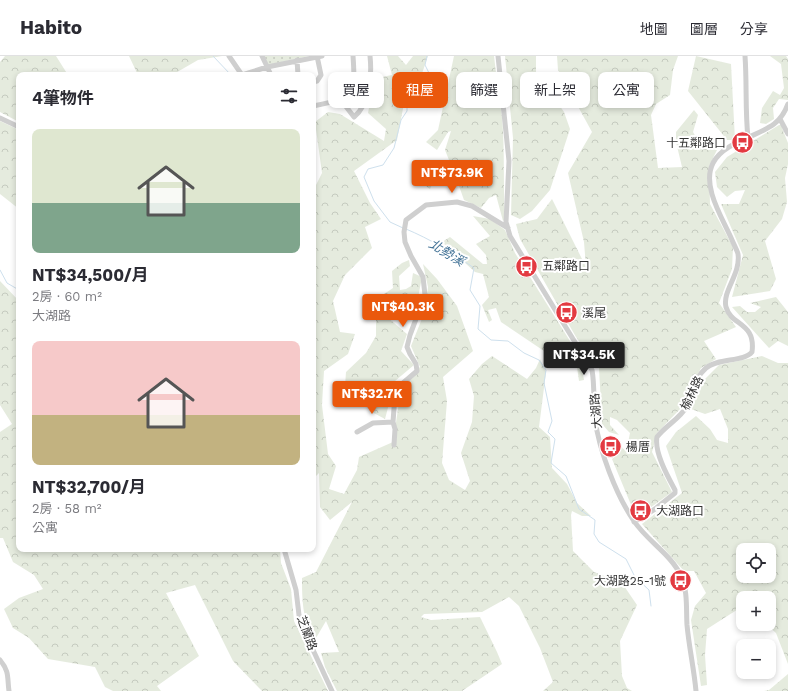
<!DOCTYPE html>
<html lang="zh-TW">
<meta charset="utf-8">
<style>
body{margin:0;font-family:"Work Sans","Noto Sans TC",sans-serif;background:#f7f7f7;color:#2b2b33;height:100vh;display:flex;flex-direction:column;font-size:15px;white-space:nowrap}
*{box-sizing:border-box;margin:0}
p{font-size:13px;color:#7c7c81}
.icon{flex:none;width:22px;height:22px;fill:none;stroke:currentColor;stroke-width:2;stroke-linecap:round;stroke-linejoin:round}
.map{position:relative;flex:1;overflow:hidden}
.panel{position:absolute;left:16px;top:16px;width:300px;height:480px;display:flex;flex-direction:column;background:#fff;border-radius:8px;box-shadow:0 2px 6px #0003}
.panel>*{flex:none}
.guide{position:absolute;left:328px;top:16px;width:380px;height:36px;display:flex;gap:8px}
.buttons{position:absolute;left:736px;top:487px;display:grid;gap:8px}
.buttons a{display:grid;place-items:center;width:40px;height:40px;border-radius:8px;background:#fff;box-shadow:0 2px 6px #0003;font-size:20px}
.price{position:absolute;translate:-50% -34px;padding:0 9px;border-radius:4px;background:#ea580c;color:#fff;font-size:13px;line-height:26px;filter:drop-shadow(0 1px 2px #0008)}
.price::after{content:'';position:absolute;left:50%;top:24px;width:12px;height:9px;margin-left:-6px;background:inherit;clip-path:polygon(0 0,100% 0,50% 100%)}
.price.selected{background:#222;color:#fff}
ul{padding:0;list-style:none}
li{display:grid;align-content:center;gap:8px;height:212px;padding:0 16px}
li span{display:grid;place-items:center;height:124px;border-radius:8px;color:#555}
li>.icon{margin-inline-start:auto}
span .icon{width:72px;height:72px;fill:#fffc;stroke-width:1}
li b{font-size:17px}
h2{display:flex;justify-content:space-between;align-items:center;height:48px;padding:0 16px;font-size:17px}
.chip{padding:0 14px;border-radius:8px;background:#fff;box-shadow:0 2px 6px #0003;font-size:14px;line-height:36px}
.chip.selected{background:#ea580c;color:#fff}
header{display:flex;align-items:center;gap:24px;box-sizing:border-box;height:56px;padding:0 20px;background:#fff;border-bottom:1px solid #e1e1e2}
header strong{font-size:19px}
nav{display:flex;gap:22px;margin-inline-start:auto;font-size:14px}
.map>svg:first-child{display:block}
.forest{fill:url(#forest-crowns);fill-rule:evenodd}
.park{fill:url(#park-dots)}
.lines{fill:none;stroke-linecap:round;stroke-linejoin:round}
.stream{stroke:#cee0ed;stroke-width:1}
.minor{stroke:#cfcfcf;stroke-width:5}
.labels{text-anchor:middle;stroke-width:4;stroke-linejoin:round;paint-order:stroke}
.poi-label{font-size:12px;fill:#323232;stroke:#fff;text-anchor:start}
.street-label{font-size:12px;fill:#323232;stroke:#fff}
.water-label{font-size:13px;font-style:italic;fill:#407195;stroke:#fff}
</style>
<header>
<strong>Habito</strong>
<nav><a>地圖</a><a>圖層</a><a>分享</a></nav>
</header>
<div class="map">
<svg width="788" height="635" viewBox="0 0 788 635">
<defs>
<pattern id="forest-crowns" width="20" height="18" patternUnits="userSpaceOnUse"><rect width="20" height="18" fill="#e5ebde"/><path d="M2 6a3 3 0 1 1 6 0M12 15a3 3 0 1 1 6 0" fill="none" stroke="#c5cabf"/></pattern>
<pattern id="park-dots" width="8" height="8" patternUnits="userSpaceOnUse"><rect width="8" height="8" fill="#e5ebde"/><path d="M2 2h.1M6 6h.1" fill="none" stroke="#c5cabf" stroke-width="1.8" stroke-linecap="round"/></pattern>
</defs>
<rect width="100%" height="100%" fill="#fff"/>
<!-- forest -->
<path class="forest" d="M5,0H56L68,19H19V66L0,56V6Z
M129,0H222L198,4L172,19H138Z
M387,0H398L406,9L413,0H428L416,35L405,42L397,84L354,115L370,147L381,163L365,171L372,192L345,219L333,245L340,276L355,278L348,298L324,315L322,349L328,398L336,410L329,433L344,438L357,414L359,401L393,386L402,327L420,311L411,290L425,255L428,231L423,208L437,223L457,250L473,295L443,321L447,345L442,407L449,424L465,434L470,425L461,397L472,366L474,340L469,323L482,308L492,300L527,323L536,312L540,303L546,316L539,371L550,381L552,412L567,428L577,447L591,460H582L572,455L571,459L573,495L594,516L622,527L637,549L620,585L622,620L627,632L632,635H543L553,626L540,592L519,550L509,541L482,556L424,558L421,561L431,564L480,561L497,596L502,608L462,635H337L325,611L321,597L339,596L326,565L316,582L318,588L314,587C303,562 302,548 302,522L316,516L352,446L330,464L320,451L319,417L313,423V129H316L322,117L315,66L328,56L340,58L384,85L386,73L368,57L371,42L382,21L392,19Z
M454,0H494C496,20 500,41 502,61C505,95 503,129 505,163L503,165L496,139L489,142L481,152L464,144L459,130L447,123L434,124L430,133L426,130L430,125L449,104L445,94L451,75L448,76L437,94L426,86L438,74Z
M505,0H536V21L553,25L557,30L549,34L564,56L570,73L550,134L532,155L520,163L511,159L513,82Z
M557,0H678L673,14L670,39L656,48L651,59L658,112L682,111L676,86V76L694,54L698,59L693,76L699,86L717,90V94L709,110L710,148L733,191L732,213L719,247L736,271L704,285L716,303L701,312L681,352L657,377L652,396L672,436L639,460L634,456L612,403L618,398L614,385L616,381L623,393L627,392L630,377L617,364L610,361V369L619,379L609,376L602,368L599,312L576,281L520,183L516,168L537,163L552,143L586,211L584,186L568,117L592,76L558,14Z
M696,0L731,8L735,84H727L688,35Z
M770,0H786L788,3V44L779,43L773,52L774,63L766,68L760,67L762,52L773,35L780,39L784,32L781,8Z
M0,65L19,74V153L0,138Z
M779,69H782V72L788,87V108L785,122L787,146L782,163L765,185L776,223L770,235L732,241L743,199L721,148H739L745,134L735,135L727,141L717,131L715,116L727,101Z
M473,160L490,163L505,174L515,197L580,301L584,324L579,325L577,311L556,299L552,305L544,295L501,266L496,252L488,254L492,264L489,266L482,249L489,241L483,218L475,216L442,186L450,181L483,208H487L486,199L476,188L490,180Z
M409,204L410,210L399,220L400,234L406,233L411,230L413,217L422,221L417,247L409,260L394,248H389L387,261L407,278L401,295L414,309L395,325L385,363L370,355L366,335L354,336L345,330L346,316L366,297L376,280V261L384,238L393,232L392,215L402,207Z
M0,225L19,245V493H280L281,507L291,533L294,565L328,635H262L233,605L195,529L166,537L199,600L157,630L161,635H113L105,631L95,611L48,603L29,582L13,572L4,553L19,542L43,533L34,519L13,506L3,482H0V376L12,368L0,349Z
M776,241L788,256V290L778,285L769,292L732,251L740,250L747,256H755L761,251L750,247Z
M762,300L778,307H788V608L776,577L766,568H769V542H743V550L707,573L705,599L707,629L701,630L691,564L695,550L706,537L694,515H684L642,468L682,437L666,390L676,376L696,360L710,373L717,384L728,387V373L720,353L705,358L691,353L703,325L719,309ZM743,494H769V520H743Z
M788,618V635H764L769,634Z"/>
<!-- park -->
<path class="park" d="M264,0H309L268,9Z"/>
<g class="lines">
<!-- stream -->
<path class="stream" d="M213,0L231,19
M403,172L390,166L374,145L364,121L368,113L383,109L394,92L401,64L407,55V40L419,35L430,19L425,9L427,0
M406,173C430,183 453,197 474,212L470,234L480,250L478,273L491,284L508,285L524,297L539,304L546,314L544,327L552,365L548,376L555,383L551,407L566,420L579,453L595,464L594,478L599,486L626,503L635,521L649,534L651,550
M0,214L7,227L19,234"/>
<!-- minor -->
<path class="minor" d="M229,0L242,19
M262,0L271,19
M498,0L509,105L506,166L510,180L592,314C595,331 593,347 595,363C599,394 616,439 634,465C647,485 671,498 681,520C688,535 686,553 687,569C689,591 694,613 696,635
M745,0C747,27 745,54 748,82
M297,4L298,19
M242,19L267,11L322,0
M313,26L317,25L321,19L317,0
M341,44L354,61C370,48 372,19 370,0
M313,50C353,42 356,41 353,0
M0,62L19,71
M780,63L788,78
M357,376L373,367L393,366
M394,389L395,373L393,366L395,339L403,327L417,315L416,308L410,298L407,291L410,279L425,239L423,221L411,200L405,186L404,176L406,164L426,149L457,146L472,150L508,172
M634,466L655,453L675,437V434C668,421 654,396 657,381C666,369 680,363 687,350C694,337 694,322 706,312C718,302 744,306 752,296C756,266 731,270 726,251C722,235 741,218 738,198C737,194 734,189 732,184C723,163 701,130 713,107C724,86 757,81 774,68C781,63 785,56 788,48
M284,493L296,534L299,559L302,570L332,635
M0,604C10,616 7,622 9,635"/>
</g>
<!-- icons -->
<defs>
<symbol id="bus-disc" viewBox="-11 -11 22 22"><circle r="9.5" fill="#e33a41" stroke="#fff"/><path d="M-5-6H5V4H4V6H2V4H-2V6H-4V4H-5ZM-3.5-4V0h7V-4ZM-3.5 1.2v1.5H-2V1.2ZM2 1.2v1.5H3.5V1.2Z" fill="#fff"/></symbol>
</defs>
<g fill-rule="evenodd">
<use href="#bus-disc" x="730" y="74" width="25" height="25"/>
<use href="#bus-disc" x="514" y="198" width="25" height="25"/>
<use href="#bus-disc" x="554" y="244" width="25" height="25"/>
<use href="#bus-disc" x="598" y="378" width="25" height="25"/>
<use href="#bus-disc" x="628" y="442" width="25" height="25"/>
<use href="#bus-disc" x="668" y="512" width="25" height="25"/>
</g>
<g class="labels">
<!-- poi labels -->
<g class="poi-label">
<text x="726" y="91" text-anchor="end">十五鄰路口</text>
<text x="542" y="214">五鄰路口</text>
<text x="582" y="261">溪尾</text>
<text x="626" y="395">楊厝</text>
<text x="656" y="459">大湖路口</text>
<text x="666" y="529" text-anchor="end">大湖路25-1號</text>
</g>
<!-- street labels -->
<g class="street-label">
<text transform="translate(692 337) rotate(-64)" y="4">榆林路</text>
<text transform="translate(596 355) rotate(-95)" y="4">大湖路</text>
<text transform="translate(307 577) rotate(70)" y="4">芝蘭路</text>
</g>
<!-- water labels -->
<g class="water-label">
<text transform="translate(447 196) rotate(31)" y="5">北勢溪</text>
</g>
</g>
</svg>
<div class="buttons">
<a><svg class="icon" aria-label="locate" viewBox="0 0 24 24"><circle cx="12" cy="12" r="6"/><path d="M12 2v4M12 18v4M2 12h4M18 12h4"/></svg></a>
<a>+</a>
<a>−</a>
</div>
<b class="price" style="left:452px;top:138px">NT$73.9K</b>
<b class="price" style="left:403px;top:272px">NT$40.3K</b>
<b class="price selected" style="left:584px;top:320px">NT$34.5K</b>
<b class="price" style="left:372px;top:359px">NT$32.7K</b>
<div class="guide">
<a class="chip">買屋</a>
<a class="chip selected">租屋</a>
<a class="chip">篩選</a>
<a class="chip">新上架</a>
<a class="chip">公寓</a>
</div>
<section class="panel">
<h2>4筆物件<svg class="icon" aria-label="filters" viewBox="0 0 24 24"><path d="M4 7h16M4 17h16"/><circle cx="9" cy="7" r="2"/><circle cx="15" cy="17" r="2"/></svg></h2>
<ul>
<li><span style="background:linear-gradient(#dfe7d0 60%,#7fa58c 0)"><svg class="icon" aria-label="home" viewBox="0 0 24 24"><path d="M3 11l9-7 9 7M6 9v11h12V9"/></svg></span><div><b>NT$34,500/月</b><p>2房 · 60 m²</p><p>大湖路</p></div></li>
<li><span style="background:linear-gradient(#f6c9c9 60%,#c2b280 0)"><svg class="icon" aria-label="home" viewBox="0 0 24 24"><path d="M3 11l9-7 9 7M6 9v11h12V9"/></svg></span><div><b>NT$32,700/月</b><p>2房 · 58 m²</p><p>公寓</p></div></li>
</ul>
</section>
</div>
